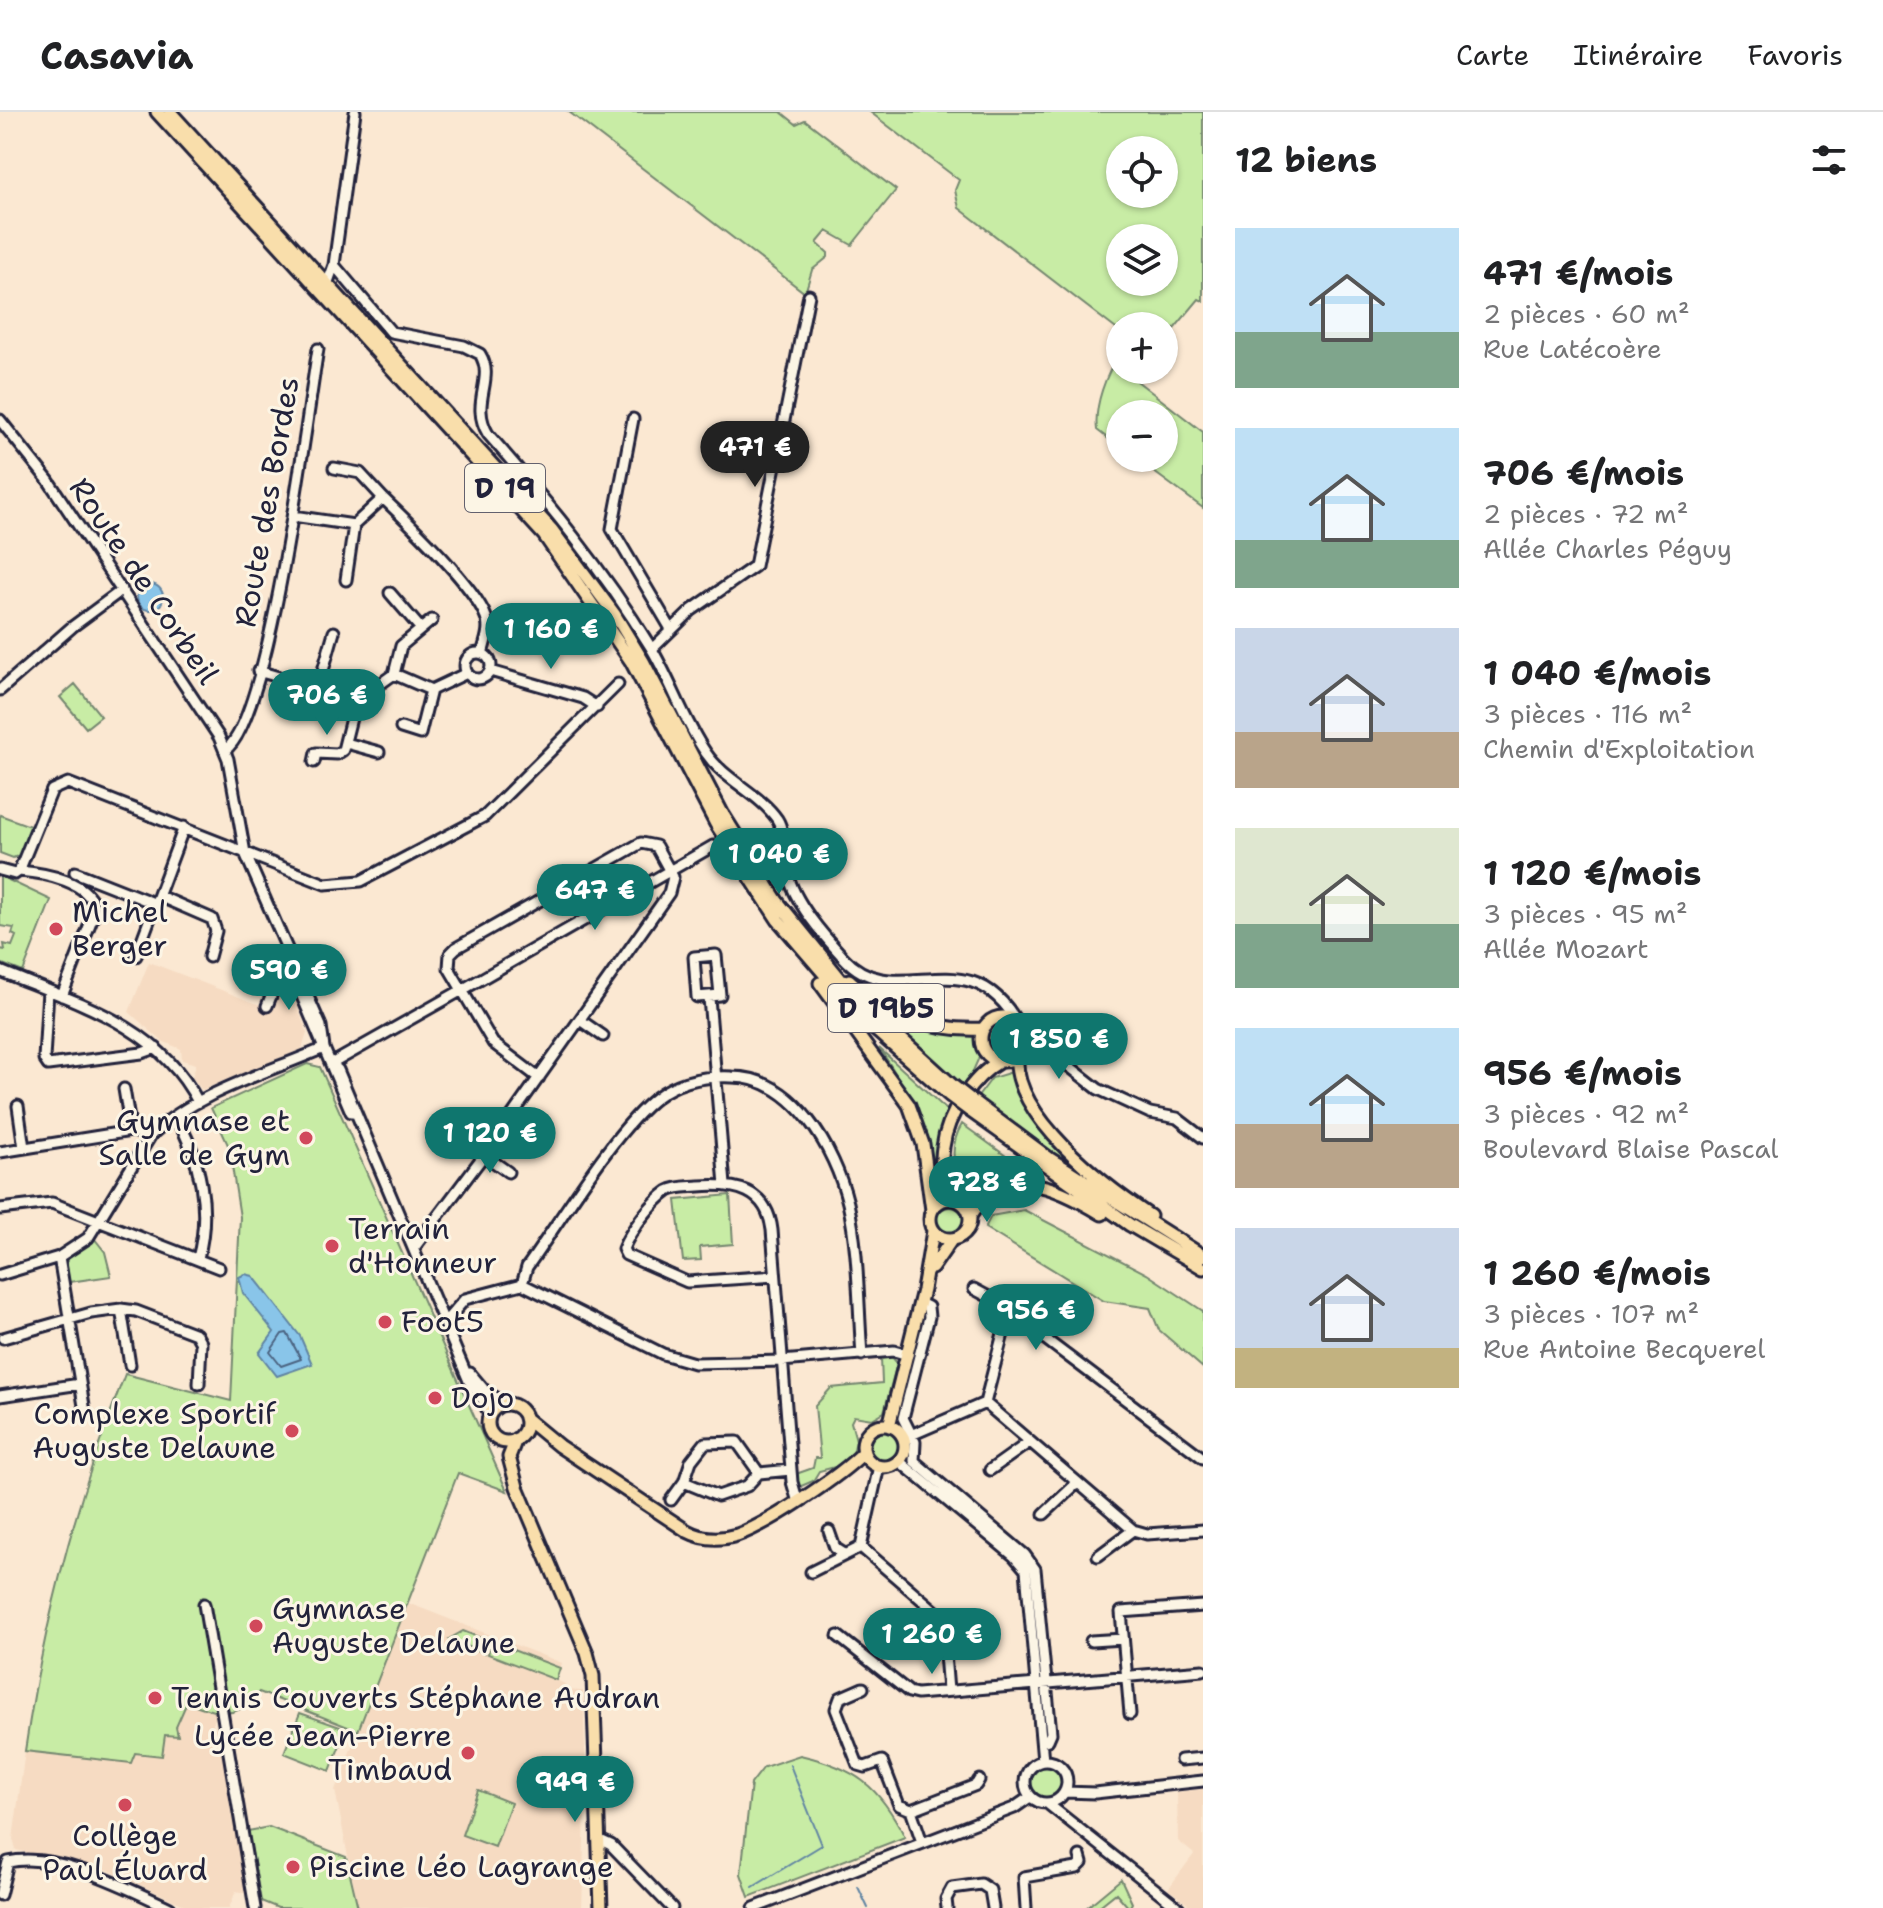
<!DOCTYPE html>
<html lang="fr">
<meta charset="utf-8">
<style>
body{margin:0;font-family:"Shantell Sans",sans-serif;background:#f6f6f6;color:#202124;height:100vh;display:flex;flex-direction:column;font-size:30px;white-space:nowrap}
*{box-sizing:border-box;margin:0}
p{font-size:26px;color:#757577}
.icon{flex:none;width:44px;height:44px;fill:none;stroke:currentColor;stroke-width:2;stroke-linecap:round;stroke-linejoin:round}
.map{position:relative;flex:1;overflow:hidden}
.side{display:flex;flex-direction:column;background:#fff;width:680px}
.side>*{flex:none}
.buttons{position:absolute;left:1106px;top:24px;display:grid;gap:16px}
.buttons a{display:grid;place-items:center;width:72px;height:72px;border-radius:50%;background:#fff;box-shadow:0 2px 6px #0004;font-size:40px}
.price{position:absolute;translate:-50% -68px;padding:0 18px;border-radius:28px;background:#0f766e;color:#fff;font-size:26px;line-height:52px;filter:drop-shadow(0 2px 4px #0008)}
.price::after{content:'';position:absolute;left:50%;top:48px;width:24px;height:18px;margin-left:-12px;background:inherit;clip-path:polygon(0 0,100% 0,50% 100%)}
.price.active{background:#222;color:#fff}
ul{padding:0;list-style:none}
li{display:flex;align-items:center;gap:24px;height:200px;padding:0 32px}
li span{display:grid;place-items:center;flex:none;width:224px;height:160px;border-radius:0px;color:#555}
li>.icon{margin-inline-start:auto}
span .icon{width:96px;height:96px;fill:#fffc;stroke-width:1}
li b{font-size:34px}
h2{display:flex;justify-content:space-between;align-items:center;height:96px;padding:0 32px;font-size:34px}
header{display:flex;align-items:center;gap:48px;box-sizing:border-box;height:112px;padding:0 40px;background:#fff;border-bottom:2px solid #e0e0e0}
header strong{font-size:38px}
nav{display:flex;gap:44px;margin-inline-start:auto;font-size:28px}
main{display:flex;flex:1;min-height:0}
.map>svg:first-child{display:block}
.built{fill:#f6dbc2}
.green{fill:#c8eca5;stroke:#758770;stroke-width:2;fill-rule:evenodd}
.water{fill:#89c5e9;stroke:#6084a3;stroke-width:2}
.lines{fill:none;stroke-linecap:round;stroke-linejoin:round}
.shore{stroke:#4b6381;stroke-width:2}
.stream{stroke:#6084a3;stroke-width:2}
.minor-casing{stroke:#22223b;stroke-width:15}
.major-casing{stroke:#22223b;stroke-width:17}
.minor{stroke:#fcf5e5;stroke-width:9}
.major{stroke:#f9deab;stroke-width:11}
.major-bridge-casing{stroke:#22223b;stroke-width:17;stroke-linecap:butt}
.major-bridge{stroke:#f9deab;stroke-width:11}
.poi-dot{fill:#d1495b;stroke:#fcf5e5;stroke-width:3}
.labels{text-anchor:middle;stroke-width:6;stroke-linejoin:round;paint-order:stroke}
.shield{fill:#fcf5e5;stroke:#63616e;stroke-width:2}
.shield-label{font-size:28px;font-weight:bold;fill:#22223b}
.street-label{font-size:30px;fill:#22223b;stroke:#fcf5e5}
.poi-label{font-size:30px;fill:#22223b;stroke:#fcf5e5;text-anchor:start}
</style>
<header>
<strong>Casavia</strong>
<nav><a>Carte</a><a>Itinéraire</a><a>Favoris</a></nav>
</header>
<main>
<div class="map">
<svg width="1203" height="1796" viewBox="0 0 1203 1796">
<rect width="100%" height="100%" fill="#fbe8d2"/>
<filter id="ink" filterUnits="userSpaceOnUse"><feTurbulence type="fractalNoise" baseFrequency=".0125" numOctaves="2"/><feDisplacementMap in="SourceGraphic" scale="16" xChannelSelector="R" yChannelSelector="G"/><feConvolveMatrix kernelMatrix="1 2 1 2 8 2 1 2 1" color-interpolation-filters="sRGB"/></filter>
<g filter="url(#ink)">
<!-- built -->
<path class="built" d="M149,850L270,897L286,863L307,921L302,937L202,978L192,965L196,952L182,948L181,937L162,929L129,900Z
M408,1491L562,1551L556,1568L565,1572L563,1578L583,1579L586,1663L582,1796H358L335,1678Z
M187,1589L217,1601L212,1614L217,1616L248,1782L236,1779L229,1796H191L103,1756L16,1738L13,1727L25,1639L130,1651L135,1641L176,1616Z
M1203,1677V1796H1193L1168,1777L1194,1742L1178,1729L1177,1680Z"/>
<!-- green -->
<path class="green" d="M569,0H781L796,12L805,8L896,78L852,133L827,119L817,131L828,141V145L812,158L805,181Z
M870,0H1203V189L1199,187L1164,229V214H1120V220L959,96L955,78L959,68ZM1164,38V82H1120V38ZM1164,126V170H1120V126Z
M1120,241V258H1136L1137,269L1203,320V396L1135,346H1164V302H1120V336L1097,318C1094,293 1106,262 1120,241Z
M75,572L101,604L86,616L60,585Z
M0,703L33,715L22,742L13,746L0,741Z
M0,764L51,788L23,860L0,851V837L5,838L4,832L12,834L16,824L12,822L14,816L0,814Z
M879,899L916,914L976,923L981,941L965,977Z
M987 927a15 15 0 1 1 30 0a15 15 0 1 1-30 0Z
M879,936L948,999L939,1029V1076L934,1081C929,1019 914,987 879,936Z
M307,952L320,955L507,1379L458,1361L358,1619L259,1580C234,1610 221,1602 187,1590L176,1615L178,1624L165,1623L162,1644L135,1641L131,1651L25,1639C44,1509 77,1384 125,1262L231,1289L240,1105L229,1035L211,996Z
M1012,960L1021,984L1073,1056L977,986L992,966Z
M962,1012L1039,1068L1018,1069L977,1088C954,1070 946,1039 962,1012Z
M730,1083L733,1132L700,1135L701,1148L683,1149L676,1088Z
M937 1108a13 13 0 1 1 26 0a13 13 0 1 1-26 0Z
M1024,1098L1147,1162L1203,1199V1256L1159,1218L1150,1196L1104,1189L985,1116L991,1104Z
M94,1126L105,1140L111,1164L69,1170L66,1147Z
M892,1245L897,1251L884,1300L872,1307L854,1304L851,1310L856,1328L853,1342L835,1355L819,1359L813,1369L799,1375L796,1362L813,1356L815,1346H820L815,1294L831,1276L882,1271L881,1246Z
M869 1334a16 16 0 1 1 32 0a16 16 0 1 1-32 0Z
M463,1519L488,1529L484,1541L449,1527Z
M492,1530L560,1556L556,1568L488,1542Z
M300,1601L346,1617L330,1659L284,1641Z
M800,1643C856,1656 879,1674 905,1725L749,1785L741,1762L751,1672L764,1655Z
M1031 1670a16 16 0 1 1 32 0a16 16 0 1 1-32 0Z
M478,1678L511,1691L495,1735L462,1723Z
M269,1715L346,1745L358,1796H278L261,1789L248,1719Z
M1121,1767L1132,1791L1129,1796L1116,1781L1097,1796H1086Z"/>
<!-- water -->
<path class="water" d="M137 485a13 13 0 1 1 26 0a13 13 0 1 1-26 0Z
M245,1162L253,1164L300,1224L312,1252L277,1264L259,1241L274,1220L243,1181L239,1165Z"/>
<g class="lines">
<!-- shore -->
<path class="shore" d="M287,1221L301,1247L281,1254L270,1240L282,1222Z"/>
<!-- stream -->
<path class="stream" d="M753,1775L822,1733L790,1653
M858,1775L868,1796"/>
<defs>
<path id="minor" d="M334,153L391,220L464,234L480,242C496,268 469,290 488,322C547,389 603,457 650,534C671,568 683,608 706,641C724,668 759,681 777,707C786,721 782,744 787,760C794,790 823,823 844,846C896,903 968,822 1018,912
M328,170L334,153L355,0
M633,307L612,417L671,517
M0,308L48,368L219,625L228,647L245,741L321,914L324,936
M334,356L360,361L383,386
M293,404L354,413L383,386C409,411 474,473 486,505C491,517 485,530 482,542
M346,468L354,413
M390,481L421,517
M652,537L692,498L755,454L809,183
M465 554a13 13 0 1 1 26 0a13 13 0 1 1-26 0Z
M258,559L351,586L355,590L394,562L431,578L467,561
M490,559L583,586L597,595
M394,562L401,534L432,508
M318,576L334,520
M0,578L72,515L122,478
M401,616L420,622L431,578
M346,631L379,640
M225,638C270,609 307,302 318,237
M314,650L316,641L337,642L343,638L355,590
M0,758L15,762L19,759C44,761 92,769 95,799L62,884
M19,759L52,678L68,671L325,772L361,769L485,704L618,572
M75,760L156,792
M159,784L212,807L216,819L209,845
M716,843L720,883L697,885L694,845Z
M136,844L184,715
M0,859C75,890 159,913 198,990
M48,878L44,947L48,953L142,941L156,936
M301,882L351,1000
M709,886L725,1073
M267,894L281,859L290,848
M580,908L603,924
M1023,918L1098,977L1150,1001L1177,1006L1203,1026
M1024,934L1044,938
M331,952L462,878L449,856L450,842L456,836L641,731L656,734L673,765L669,781L484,1043L414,1136
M331,952L338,958L469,1269L485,1291L489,1304
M539,966L493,931L462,878L713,734
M124,977L131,1019
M18,994L24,1036
M175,1004C201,1046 211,1099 198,1146
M0,1040L131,1019L151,1023
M484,1043L508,1060
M0,1097L52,1091L219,1156
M59,1145L85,1300
M0,1163L59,1145L88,1126L151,1023C197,980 267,961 324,936
M775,1164L687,1170L626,1143L623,1137C630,1119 652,1090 668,1079C677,1074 689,1075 699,1074C735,1071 767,1077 772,1118L792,1370L797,1387
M522,1172L527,1155C561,1108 614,1018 657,985C678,969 706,964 732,965C794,965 835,1037 848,1091C859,1139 858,1193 862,1243
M974,1177L1002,1192L1012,1202
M920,1191L928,1195L929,1205L903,1306L915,1330L914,1349L1025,1443L1035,1457L1051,1621L1048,1628L1042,1630
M121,1197L130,1253
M445,1210L465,1187L522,1172L663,1242L694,1251L782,1249L894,1239L908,1243
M3,1226L91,1201L121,1197L136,1199L196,1222L201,1231L199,1272
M470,1261L486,1280L507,1292
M0,1284L80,1272
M985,1291L1133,1418L1147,1422L1203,1418
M904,1326L985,1291L1006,1210L1012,1202L1203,1346
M899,1349L1014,1444L1026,1458L1043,1649
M879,1354L861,1435L942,1505L948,1579
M990,1358L1028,1331
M759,1361L737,1330L705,1331L691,1349L684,1370L718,1384L747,1374L759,1361L791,1358
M671,1388L684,1370
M1044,1402L1076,1372
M829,1419L835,1436L843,1441
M1098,1444L1133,1418
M811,1460L861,1435
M204,1492L255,1796
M838,1524L909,1580L917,1582L1203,1558
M1091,1529L1123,1527
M863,1576L840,1586L836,1597L858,1653L865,1655L882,1649L899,1693L911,1698L976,1673L979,1668
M1130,1602L1121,1500L1203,1494
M1181,1648L1203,1646
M1025 1670a21 21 0 1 1 42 0a21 21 0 1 1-42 0Z
M1065,1680L1095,1681L1203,1669
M1048,1692L1179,1796
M911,1698L922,1730
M598,1727L611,1733L672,1796
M0,1783L8,1750C57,1739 127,1776 170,1796
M754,1796L1014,1696L1030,1685
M947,1796L946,1787L952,1776L981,1772L990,1778L993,1796
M1026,1796L1024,1765L1077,1756L1082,1751L1080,1744"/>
<path id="major" d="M157,0L544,423L631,549L716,712L778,808L863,907L949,983
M170,0L552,418L615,503L643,549L722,701L777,789L854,884L953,974
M849,868C885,902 934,920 983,917
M820,871L909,993L923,1032L932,1098
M981 927a22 22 0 1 1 44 0a22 22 0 1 1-44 0Z
M1017,944C1012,1004 1105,1074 1150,1104
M975,991L1050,1047L1203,1144
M969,998L1130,1113L1203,1156
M930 1107a20 20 0 1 1 40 0a20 20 0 1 1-40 0Z
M938,1091C944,1072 940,1055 943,1035C947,1003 972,965 1000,949
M970,1104C1005,1049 1058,1075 1102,1102
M932,1156L952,1127
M488 1311a19 19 0 1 1 38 0a19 19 0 1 1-38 0Z
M525,1306L559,1334L687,1419C702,1427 720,1428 737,1423C769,1412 840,1364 864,1340
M863 1334a21 21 0 1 1 42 0a21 21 0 1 1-42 0Z
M889,1314L923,1178L933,1119
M516,1327L509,1345L517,1375L587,1541L593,1564L601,1796"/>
</defs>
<!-- minor casing -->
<use href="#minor" class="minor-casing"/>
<!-- major casing -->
<use href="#major" class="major-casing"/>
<!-- minor -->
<use href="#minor" class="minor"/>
<!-- major -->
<use href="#major" class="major"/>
<defs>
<path id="major-bridge" d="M953,974L975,991
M949,983L969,998"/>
</defs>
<!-- major-bridge casing -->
<use href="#major-bridge" class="major-bridge-casing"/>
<!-- major-bridge -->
<use href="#major-bridge" class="major-bridge"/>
</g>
</g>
<!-- markers -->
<g class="poi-dot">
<circle cx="56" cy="817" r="8"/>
<circle cx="306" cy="1026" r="8"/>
<circle cx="332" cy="1134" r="8"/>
<circle cx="385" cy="1210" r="8"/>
<circle cx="435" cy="1286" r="8"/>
<circle cx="292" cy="1319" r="8"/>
<circle cx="256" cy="1514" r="8"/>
<circle cx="155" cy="1586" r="8"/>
<circle cx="468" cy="1641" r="8"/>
<circle cx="125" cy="1693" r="8"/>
<circle cx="293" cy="1755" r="8"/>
</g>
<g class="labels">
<!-- shield labels -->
<g class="shield">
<rect x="465" y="352" width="80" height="48" rx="6"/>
<rect x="828" y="872" width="116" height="48" rx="6"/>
</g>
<g class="shield-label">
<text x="505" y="386">D 19</text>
<text x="886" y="906">D 19b5</text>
</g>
<!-- street labels -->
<g class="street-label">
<text transform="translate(267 390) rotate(-80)" y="10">Route des Bordes</text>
<text transform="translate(144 469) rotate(56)" y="10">Route de Corbeil</text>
</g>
<!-- poi labels -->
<g class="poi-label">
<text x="72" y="810">Michel<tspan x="72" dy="34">Berger</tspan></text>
<text x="290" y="1019" text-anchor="end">Gymnase et<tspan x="290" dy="34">Salle de Gym</tspan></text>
<text x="348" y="1127">Terrain<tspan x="348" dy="34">d'Honneur</tspan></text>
<text x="401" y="1220">Foot5</text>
<text x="451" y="1296">Dojo</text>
<text x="276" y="1312" text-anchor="end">Complexe Sportif<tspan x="276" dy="34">Auguste Delaune</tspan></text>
<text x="272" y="1507">Gymnase<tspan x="272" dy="34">Auguste Delaune</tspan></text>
<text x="171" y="1596">Tennis Couverts Stéphane Audran</text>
<text x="452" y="1634" text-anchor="end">Lycée Jean-Pierre<tspan x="452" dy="34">Timbaud</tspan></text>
<text x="125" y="1734" text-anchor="middle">Collège<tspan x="125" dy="34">Paul Éluard</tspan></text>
<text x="309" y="1765">Piscine Léo Lagrange</text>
</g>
</g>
</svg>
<div class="buttons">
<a><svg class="icon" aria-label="locate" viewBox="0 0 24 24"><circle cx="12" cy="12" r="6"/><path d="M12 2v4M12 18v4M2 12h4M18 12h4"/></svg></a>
<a><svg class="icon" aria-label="layers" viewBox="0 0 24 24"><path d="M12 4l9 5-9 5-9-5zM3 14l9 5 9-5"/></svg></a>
<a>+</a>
<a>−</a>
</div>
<b class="price active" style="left:755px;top:377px">471 €</b>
<b class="price" style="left:551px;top:559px">1 160 €</b>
<b class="price" style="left:327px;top:625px">706 €</b>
<b class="price" style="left:779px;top:784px">1 040 €</b>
<b class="price" style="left:595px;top:820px">647 €</b>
<b class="price" style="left:289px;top:900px">590 €</b>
<b class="price" style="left:1059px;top:969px">1 850 €</b>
<b class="price" style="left:490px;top:1063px">1 120 €</b>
<b class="price" style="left:987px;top:1112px">728 €</b>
<b class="price" style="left:1036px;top:1240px">956 €</b>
<b class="price" style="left:932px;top:1564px">1 260 €</b>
<b class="price" style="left:575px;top:1712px">949 €</b>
</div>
<section class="side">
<h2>12 biens<svg class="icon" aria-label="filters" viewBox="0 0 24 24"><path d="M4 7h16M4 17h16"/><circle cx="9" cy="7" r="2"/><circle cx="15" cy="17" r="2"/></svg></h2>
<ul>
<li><span style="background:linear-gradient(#bfe0f5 65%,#7fa58c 0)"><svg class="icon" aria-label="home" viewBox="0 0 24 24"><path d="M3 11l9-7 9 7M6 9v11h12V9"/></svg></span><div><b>471 €/mois</b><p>2 pièces · 60 m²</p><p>Rue Latécoère</p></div></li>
<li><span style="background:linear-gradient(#bfe0f5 70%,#7fa58c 0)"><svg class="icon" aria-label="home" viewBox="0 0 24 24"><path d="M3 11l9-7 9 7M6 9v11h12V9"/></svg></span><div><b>706 €/mois</b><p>2 pièces · 72 m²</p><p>Allée Charles Péguy</p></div></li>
<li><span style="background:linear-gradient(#c9d6e8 65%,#b9a48a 0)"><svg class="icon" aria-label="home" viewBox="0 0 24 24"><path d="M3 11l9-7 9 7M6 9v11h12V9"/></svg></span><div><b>1 040 €/mois</b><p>3 pièces · 116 m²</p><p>Chemin d'Exploitation</p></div></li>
<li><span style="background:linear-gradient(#dfe7d0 60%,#7fa58c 0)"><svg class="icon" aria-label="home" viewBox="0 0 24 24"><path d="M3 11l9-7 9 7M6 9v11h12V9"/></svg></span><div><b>1 120 €/mois</b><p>3 pièces · 95 m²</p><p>Allée Mozart</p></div></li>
<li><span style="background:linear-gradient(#bfe0f5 60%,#b9a48a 0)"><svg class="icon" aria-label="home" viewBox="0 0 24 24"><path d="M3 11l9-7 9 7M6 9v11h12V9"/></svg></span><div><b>956 €/mois</b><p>3 pièces · 92 m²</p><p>Boulevard Blaise Pascal</p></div></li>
<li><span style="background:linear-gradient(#c9d6e8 75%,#c2b280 0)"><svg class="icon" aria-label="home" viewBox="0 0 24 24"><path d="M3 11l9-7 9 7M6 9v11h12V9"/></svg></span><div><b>1 260 €/mois</b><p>3 pièces · 107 m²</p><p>Rue Antoine Becquerel</p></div></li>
</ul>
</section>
</main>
